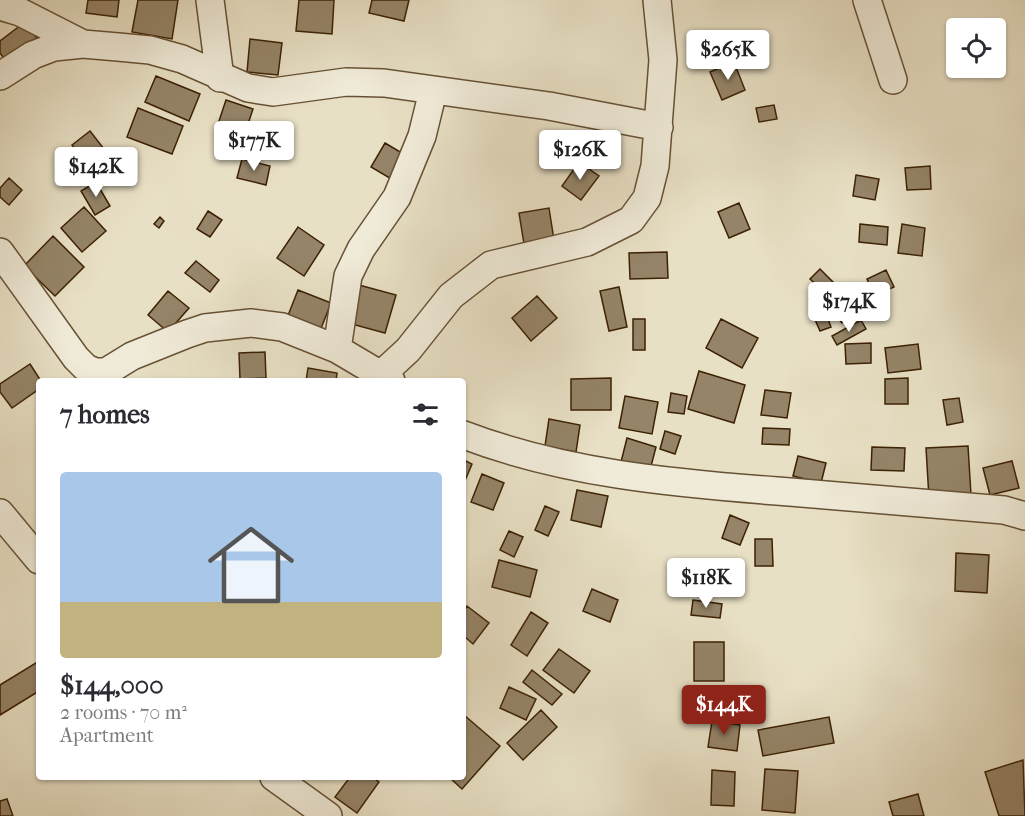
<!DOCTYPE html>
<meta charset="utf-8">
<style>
body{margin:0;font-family:"IM FELL French Canon",serif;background:#f7f7f7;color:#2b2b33;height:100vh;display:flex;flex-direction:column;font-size:22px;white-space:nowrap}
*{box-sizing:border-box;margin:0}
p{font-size:20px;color:#7c7c81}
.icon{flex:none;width:33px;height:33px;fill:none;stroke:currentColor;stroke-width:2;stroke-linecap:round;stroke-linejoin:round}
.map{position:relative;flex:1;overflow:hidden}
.drawer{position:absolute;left:36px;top:378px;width:430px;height:402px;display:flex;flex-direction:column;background:#fff;border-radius:6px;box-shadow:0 2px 4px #0004}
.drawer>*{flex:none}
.tools{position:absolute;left:946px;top:18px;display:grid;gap:12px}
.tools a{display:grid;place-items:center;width:60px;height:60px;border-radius:6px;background:#fff;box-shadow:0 2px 4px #0004;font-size:30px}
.price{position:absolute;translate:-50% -51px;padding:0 14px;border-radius:6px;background:#fff;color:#222;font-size:20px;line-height:39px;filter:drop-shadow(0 2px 3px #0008)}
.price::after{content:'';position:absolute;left:50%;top:36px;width:18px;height:14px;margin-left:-9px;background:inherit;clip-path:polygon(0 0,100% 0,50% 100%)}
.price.current{background:#8f2418;color:#fff}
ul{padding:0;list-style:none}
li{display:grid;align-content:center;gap:12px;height:318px;padding:0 24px}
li+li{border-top:2px solid #e1e1e2}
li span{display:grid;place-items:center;height:186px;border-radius:6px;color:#555}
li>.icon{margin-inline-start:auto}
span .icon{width:108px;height:108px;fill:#fffc;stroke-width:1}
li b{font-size:26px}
h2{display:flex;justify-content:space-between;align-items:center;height:72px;padding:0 24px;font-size:26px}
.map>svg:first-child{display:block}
.building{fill:#958468;stroke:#3c2103;stroke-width:1.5}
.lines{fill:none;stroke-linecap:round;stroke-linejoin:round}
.minor-casing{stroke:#675134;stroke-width:30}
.minor{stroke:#f0ebd9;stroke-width:27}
</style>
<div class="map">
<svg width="1025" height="816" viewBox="0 0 1025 816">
<rect width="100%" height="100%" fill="#e8e0c5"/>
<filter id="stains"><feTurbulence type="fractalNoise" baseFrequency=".00333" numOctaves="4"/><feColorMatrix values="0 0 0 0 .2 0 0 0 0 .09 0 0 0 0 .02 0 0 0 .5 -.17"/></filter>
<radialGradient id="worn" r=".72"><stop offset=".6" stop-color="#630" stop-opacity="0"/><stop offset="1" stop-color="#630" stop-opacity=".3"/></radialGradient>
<!-- building -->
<path class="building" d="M88,0H119L117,17L86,13Z
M138,0H178L172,39L132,32Z
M299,0H334L332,34L296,31Z
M372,0H409L404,21L369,13Z
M25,22L42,45L11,68L0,53V41Z
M250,39L282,43L278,75L247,72Z
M734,62L745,90L722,100L710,72Z
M156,76L200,94L189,121L145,102Z
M226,100L253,109L245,133L218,124Z
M774,105L777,119L759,122L756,108Z
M138,108L183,126L172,154L127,137Z
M90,131L111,158L93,171L72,145Z
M385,143L407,156L393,180L371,167Z
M242,159L270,166L266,185L237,178Z
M579,162L599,176L581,200L562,186Z
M930,166L931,189L907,190L905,168Z
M856,175L879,179L875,200L853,196Z
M9,178L22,190L9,205L0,197V188Z
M96,182L110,206L95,215L81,191Z
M739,203L750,229L729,238L718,212Z
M84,207L106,231L82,252L61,228Z
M549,208L554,240L524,244L519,213Z
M208,211L222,220L210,237L197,229Z
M160,217L164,221L159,228L154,224Z
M860,224L888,227L887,245L859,242Z
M902,224L925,228L922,256L898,253Z
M298,227L324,245L304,276L277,258Z
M53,236L84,267L55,296L24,266Z
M667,252L668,278L630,279L629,253Z
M196,261L219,280L210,292L185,273Z
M820,269L834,283L825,293L810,279Z
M886,270L894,287L875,296L867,279Z
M844,284L862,305L842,323L824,302Z
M359,285L396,295L385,333L348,323Z
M619,287L627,327L609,331L600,291Z
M298,290L331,303L320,331L287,318Z
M814,290L825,297L820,305L809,299Z
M168,291L189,308L168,332L148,315Z
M537,296L557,318L531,341L512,318Z
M825,311L831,327L820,331L813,315Z
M633,319H645V350H633Z
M721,319L758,338L742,368L706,348Z
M861,320L866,329L837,345L832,336Z
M871,343V363L846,364L845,344Z
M918,344L921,369L888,373L885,348Z
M265,352L266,378L240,379L239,353Z
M30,364L41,381H39V389L12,408L0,392V384Z
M308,368L337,373L336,381H306Z
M699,371L745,385L734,423L688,409Z
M611,378V410H571V379Z
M908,378V404H885V379Z
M765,390L791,393L787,418L761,415Z
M671,393L687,396L684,414L668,412Z
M625,396L658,402L652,434L619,428Z
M959,398L963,422L947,425L943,400Z
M549,419L580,425L576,452L545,446Z
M763,428L790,429L789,445L762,444Z
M665,431L681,436L675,454L660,449Z
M627,438L656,447L650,470L621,462Z
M968,446L971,495L929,498L926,448Z
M872,447L905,448L904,471L871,470Z
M798,456L826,463L821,483L793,476Z
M464,460L472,464L464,483Z
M1012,461L1019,488L990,495L983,468Z
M482,474L504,483L493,510L471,502Z
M577,490L608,496L601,527L571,520Z
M545,506L559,512L548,536L535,530Z
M730,515L749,523L740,545L722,538Z
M509,531L523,537L514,557L500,550Z
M755,539H772L773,566H755Z
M956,553L989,555L987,593L955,591Z
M499,560L537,570L530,597L492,587Z
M592,589L618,600L610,622L583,611Z
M693,600L722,604L720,618L691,615Z
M467,606L489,623L473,644L464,636V611Z
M531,612L548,623L527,656L511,645Z
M694,642H724V681H694Z
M559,649L590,671L574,693L543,670Z
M39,661V691L0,715V685Z
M532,670L562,694L552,705L523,682Z
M509,687L536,699L526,720L500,708Z
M541,710L557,727L523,760L507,743Z
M464,715L500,746L462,789L449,777H464Z
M829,717L834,743L763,756L758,730Z
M712,721L740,725L737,751L708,747Z
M1023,760L1025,816H999L985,772Z
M765,769L798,771L795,813L762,810Z
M712,770L735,772L734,806L711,805Z
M350,777H372L379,782L357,813L335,797Z
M918,794L924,816H893L889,802Z
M7,799L13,816H0V801Z"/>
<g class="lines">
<defs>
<path id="minor" d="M210,0L220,78
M867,0L893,80
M0,6L20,12L83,44
M0,76L33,55L54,47L83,44L118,47L150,50L182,59L248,88L273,92L346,82L384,83L549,106L659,127
M0,252L76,358L86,368L95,372H106L132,356L187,334L205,328L251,323L282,327L337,349L391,381
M337,349L348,276L361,249L397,197L422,136L433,91
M382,374L408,350L451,296L491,265L587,242L631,220L647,198L655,166L663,60L657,0
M464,435C564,473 671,483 777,491C853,497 929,504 1004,510L1025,516
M0,513L39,560
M274,777L328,816"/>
</defs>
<!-- minor casing -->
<use href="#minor" class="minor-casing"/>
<!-- minor -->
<use href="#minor" class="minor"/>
</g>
<rect width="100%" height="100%" filter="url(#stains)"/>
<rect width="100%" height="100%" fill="url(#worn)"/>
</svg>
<div class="tools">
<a><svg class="icon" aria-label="locate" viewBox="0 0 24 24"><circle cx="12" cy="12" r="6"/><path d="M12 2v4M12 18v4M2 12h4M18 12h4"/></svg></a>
</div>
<b class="price" style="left:728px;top:81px">$265K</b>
<b class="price" style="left:254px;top:172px">$177K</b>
<b class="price" style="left:580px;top:181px">$126K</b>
<b class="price" style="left:96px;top:198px">$142K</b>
<b class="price" style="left:849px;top:333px">$174K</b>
<b class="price" style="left:706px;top:609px">$118K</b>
<b class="price current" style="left:724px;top:736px">$144K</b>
<section class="drawer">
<h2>7 homes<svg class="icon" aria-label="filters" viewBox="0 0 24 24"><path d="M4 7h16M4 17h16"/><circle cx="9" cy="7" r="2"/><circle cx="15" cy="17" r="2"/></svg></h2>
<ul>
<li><span style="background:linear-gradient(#a9c7e8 70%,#c2b280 0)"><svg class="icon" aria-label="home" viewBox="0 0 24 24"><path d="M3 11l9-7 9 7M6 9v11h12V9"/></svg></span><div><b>$144,000</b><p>2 rooms · 70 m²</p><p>Apartment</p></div></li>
</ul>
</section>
</div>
